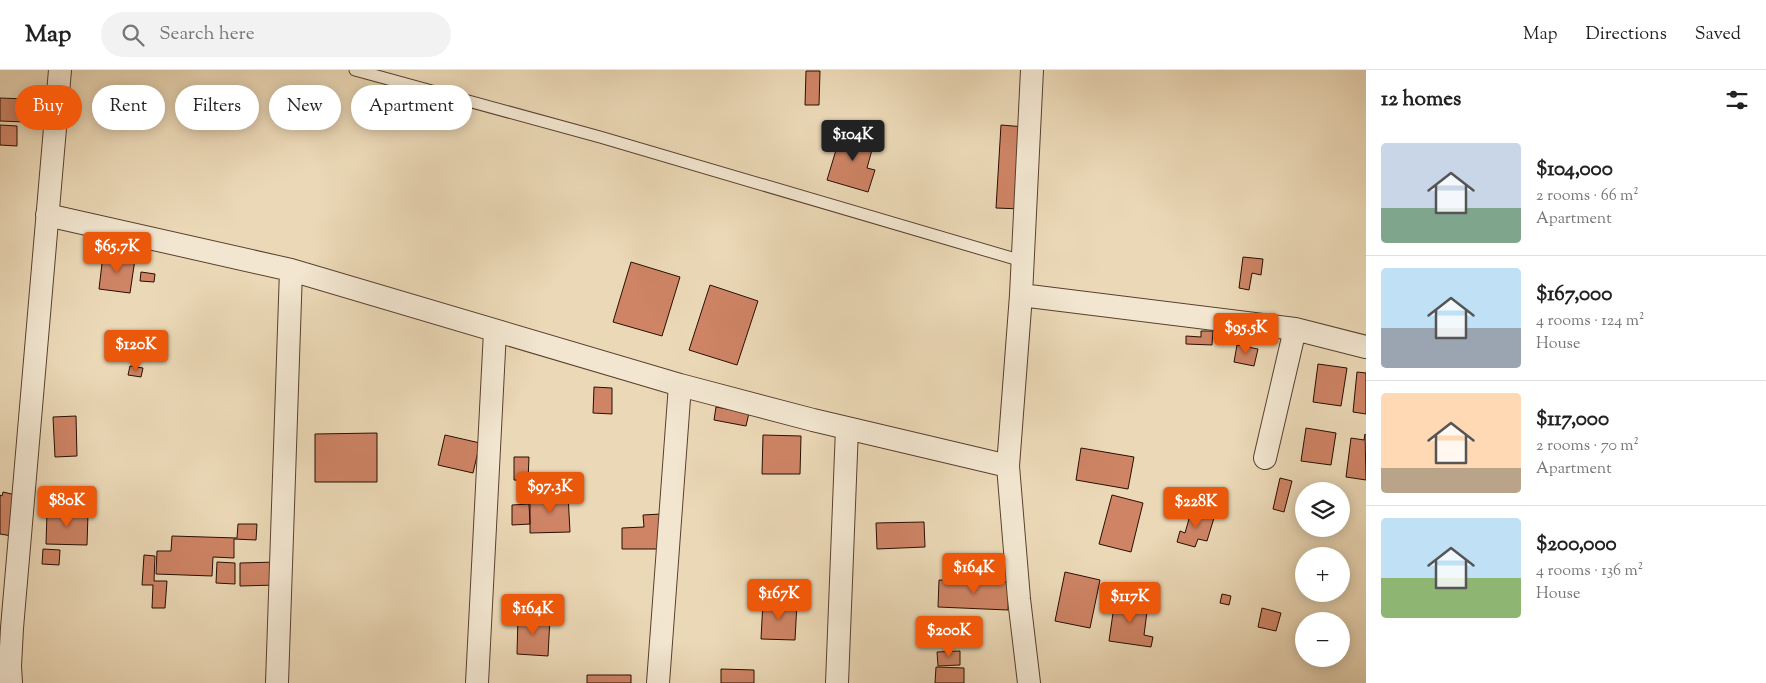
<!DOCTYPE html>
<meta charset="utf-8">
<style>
body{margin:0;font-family:"Sorts Mill Goudy",serif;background:#f2f2f2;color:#222;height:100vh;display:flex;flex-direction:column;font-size:19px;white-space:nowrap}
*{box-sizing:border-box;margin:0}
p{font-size:16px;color:#767676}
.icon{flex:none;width:28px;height:28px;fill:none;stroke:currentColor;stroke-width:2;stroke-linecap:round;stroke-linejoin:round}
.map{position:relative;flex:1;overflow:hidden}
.side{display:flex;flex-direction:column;background:#fff;width:400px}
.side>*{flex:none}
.hud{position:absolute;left:15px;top:15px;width:475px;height:45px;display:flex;gap:10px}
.controls{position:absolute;left:1295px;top:412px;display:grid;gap:10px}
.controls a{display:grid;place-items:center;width:55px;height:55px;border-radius:50%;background:#fff;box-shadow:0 2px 12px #0003;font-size:25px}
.price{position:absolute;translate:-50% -42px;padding:0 11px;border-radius:5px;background:#ea580c;color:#fff;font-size:16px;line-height:32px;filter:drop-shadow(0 1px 2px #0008)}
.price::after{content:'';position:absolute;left:50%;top:30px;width:15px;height:11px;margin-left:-8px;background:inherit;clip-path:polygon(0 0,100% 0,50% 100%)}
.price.current{background:#222;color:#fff}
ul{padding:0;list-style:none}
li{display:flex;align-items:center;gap:15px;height:125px;padding:0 15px}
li+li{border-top:1px solid #e0e0e0}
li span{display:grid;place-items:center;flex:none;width:140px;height:100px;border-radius:5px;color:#555}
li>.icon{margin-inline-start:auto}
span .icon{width:60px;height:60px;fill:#fffc;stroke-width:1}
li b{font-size:21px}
h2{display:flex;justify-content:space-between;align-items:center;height:60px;padding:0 15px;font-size:21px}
.pill{padding:0 18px;border-radius:22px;background:#fff;box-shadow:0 2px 12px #0003;font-size:18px;line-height:45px}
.pill.current{background:#ea580c;color:#fff}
header{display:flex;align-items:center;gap:30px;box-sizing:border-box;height:70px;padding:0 25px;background:#fff;border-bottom:1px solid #e0e0e0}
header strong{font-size:24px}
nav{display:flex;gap:28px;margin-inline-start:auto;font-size:18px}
.search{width:350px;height:45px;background:#f2f2f2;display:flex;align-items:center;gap:12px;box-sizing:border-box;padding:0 18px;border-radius:28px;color:#767676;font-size:19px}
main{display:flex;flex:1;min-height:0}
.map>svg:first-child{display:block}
.building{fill:#ce8465;stroke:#280e02}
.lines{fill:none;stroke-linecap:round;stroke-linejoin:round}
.lane-casing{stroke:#59402f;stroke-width:13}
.street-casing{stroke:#59402f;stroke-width:24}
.lane{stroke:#f2e6d0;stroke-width:11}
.street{stroke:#f2e6d0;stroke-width:22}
</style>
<header>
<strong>Map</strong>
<div class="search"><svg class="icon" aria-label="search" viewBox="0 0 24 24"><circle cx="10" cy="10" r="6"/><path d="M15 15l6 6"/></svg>Search here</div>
<nav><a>Map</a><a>Directions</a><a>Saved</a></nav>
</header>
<main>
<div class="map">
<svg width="1366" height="613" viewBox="0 0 1366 613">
<rect width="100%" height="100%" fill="#ebd8b6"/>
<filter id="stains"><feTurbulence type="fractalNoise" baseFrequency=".004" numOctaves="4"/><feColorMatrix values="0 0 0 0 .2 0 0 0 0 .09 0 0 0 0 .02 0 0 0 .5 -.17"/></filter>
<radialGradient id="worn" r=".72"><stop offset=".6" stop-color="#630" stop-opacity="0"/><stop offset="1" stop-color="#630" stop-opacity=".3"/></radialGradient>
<!-- building -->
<path class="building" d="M806,1H820L819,35H805Z
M0,28L27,29L25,52L0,51Z
M0,55L17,56V76L0,75Z
M1001,55L1025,57L1021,139L996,138Z
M842,60L875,69L867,98L875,100L868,122L827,110Z
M103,185L135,189L130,223L99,219Z
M1243,187L1263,189L1261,205L1252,203L1249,220L1239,218Z
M631,192L680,207L662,266L613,252Z
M141,202L155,204L154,212L140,211Z
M710,215L758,231L737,295L689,280Z
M1201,261H1213L1212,275L1186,274V266L1201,267Z
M1237,275L1258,279L1254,296L1234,292Z
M1318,294L1347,298L1341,336L1313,332Z
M130,296L143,298L141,307L128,305Z
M1357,302L1366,303V344L1353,342Z
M594,317L612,318V344L593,343Z
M716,337L749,343L746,356L714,350Z
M76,346L77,386L55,387L53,347Z
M1306,358L1336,363L1331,395L1301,391Z
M377,363V412H315V364Z
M1365,364L1366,410L1346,407L1351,368L1364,370Z
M445,365L480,373L473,403L438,395Z
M763,365L801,366L800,404H762Z
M1081,378L1134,387L1128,419L1076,410Z
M514,387H529L528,411L514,410Z
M1280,408L1292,411L1284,442L1273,439Z
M3,422L20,426L12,466L0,464V425L2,426Z
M568,424L570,462L530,463V425Z
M1183,424L1220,432L1217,446L1185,439L1187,432L1182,430Z
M1112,425L1143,433L1131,482L1099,474Z
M529,434L530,454L512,455V435Z
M1186,440L1214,448L1207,471L1198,469L1195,477L1177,472L1180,461L1185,463L1189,449L1184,447Z
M47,442L88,443L87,475L46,474Z
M661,444L662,479H622V458L644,457L643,445Z
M924,452L925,477L877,479L876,453Z
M238,454H257L256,470L234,469V488L213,487L212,506L156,504L157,481H171L172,466L237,468Z
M43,479L60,480L59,495L42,494Z
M144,485L155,486L154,511H167L165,538H152L153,515H142Z
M217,492L235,493V514L216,513Z
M277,492V515L240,516V493Z
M1065,502L1100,510L1090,558L1055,551Z
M939,510L1009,512L1008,540L938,537Z
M1222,524L1231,526L1229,535L1220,533Z
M1115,529L1148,534L1144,565L1153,567L1151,577L1109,571Z
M763,531L797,533L795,570L761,569Z
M1262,538L1281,543L1276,561L1258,557Z
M518,546L550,547L548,586L517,584Z
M960,581V595L938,596L937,582Z
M936,597L964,598V613H935Z
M721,599L754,600V613H721Z
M587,605H631V613H587Z"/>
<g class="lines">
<defs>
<path id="lane" d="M355,0L600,67L1022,191"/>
<path id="street" d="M47,145L291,200L680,315L813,350L1008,396
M1021,225L1032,0
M1265,388L1295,259
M11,613L10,596L12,558L60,0
M277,613L291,200
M477,613L495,261
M658,613L680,315
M837,613L847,358
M1029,613L1019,529L1008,396L1021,225L1295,259L1366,277"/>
</defs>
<!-- lane casing -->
<use href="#lane" class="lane-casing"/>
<!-- street casing -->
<use href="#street" class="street-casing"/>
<!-- lane -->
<use href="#lane" class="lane"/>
<!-- street -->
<use href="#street" class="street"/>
</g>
<rect width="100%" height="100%" filter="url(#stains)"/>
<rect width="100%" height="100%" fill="url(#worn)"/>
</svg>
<div class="controls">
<a><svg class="icon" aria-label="layers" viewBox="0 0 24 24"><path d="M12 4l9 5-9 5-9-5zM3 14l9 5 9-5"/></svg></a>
<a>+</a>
<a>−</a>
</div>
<b class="price current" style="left:853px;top:92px">$104K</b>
<b class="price" style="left:117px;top:204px">$65.7K</b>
<b class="price" style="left:1246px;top:285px">$95.5K</b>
<b class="price" style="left:136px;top:302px">$120K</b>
<b class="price" style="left:550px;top:444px">$97.3K</b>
<b class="price" style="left:67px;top:458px">$80K</b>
<b class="price" style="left:1196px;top:459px">$228K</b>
<b class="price" style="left:974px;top:525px">$164K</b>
<b class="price" style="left:779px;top:551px">$167K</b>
<b class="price" style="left:1130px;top:554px">$117K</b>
<b class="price" style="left:533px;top:566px">$164K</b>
<b class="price" style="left:949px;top:588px">$200K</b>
<div class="hud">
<a class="pill current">Buy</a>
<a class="pill">Rent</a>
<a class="pill">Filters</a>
<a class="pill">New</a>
<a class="pill">Apartment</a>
</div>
</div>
<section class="side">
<h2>12 homes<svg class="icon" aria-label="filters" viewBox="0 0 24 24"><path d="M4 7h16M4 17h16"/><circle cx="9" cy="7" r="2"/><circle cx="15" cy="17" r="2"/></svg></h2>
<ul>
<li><span style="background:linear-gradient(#c9d6e8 65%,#7fa58c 0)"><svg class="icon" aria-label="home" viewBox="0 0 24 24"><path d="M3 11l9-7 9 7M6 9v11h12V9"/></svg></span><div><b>$104,000</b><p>2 rooms · 66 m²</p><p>Apartment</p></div></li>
<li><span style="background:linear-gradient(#bfe0f5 60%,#9aa5b1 0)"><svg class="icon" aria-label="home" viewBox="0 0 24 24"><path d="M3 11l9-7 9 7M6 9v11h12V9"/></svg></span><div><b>$167,000</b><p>4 rooms · 124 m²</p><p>House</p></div></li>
<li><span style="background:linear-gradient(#ffd9b3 75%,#b9a48a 0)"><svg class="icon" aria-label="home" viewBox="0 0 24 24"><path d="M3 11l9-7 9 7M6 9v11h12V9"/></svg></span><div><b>$117,000</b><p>2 rooms · 70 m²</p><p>Apartment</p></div></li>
<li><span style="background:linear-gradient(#bfe0f5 60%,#8fb573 0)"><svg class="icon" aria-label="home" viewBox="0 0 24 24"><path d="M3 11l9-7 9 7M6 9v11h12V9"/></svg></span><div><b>$200,000</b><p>4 rooms · 136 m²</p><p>House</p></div></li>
</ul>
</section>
</main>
